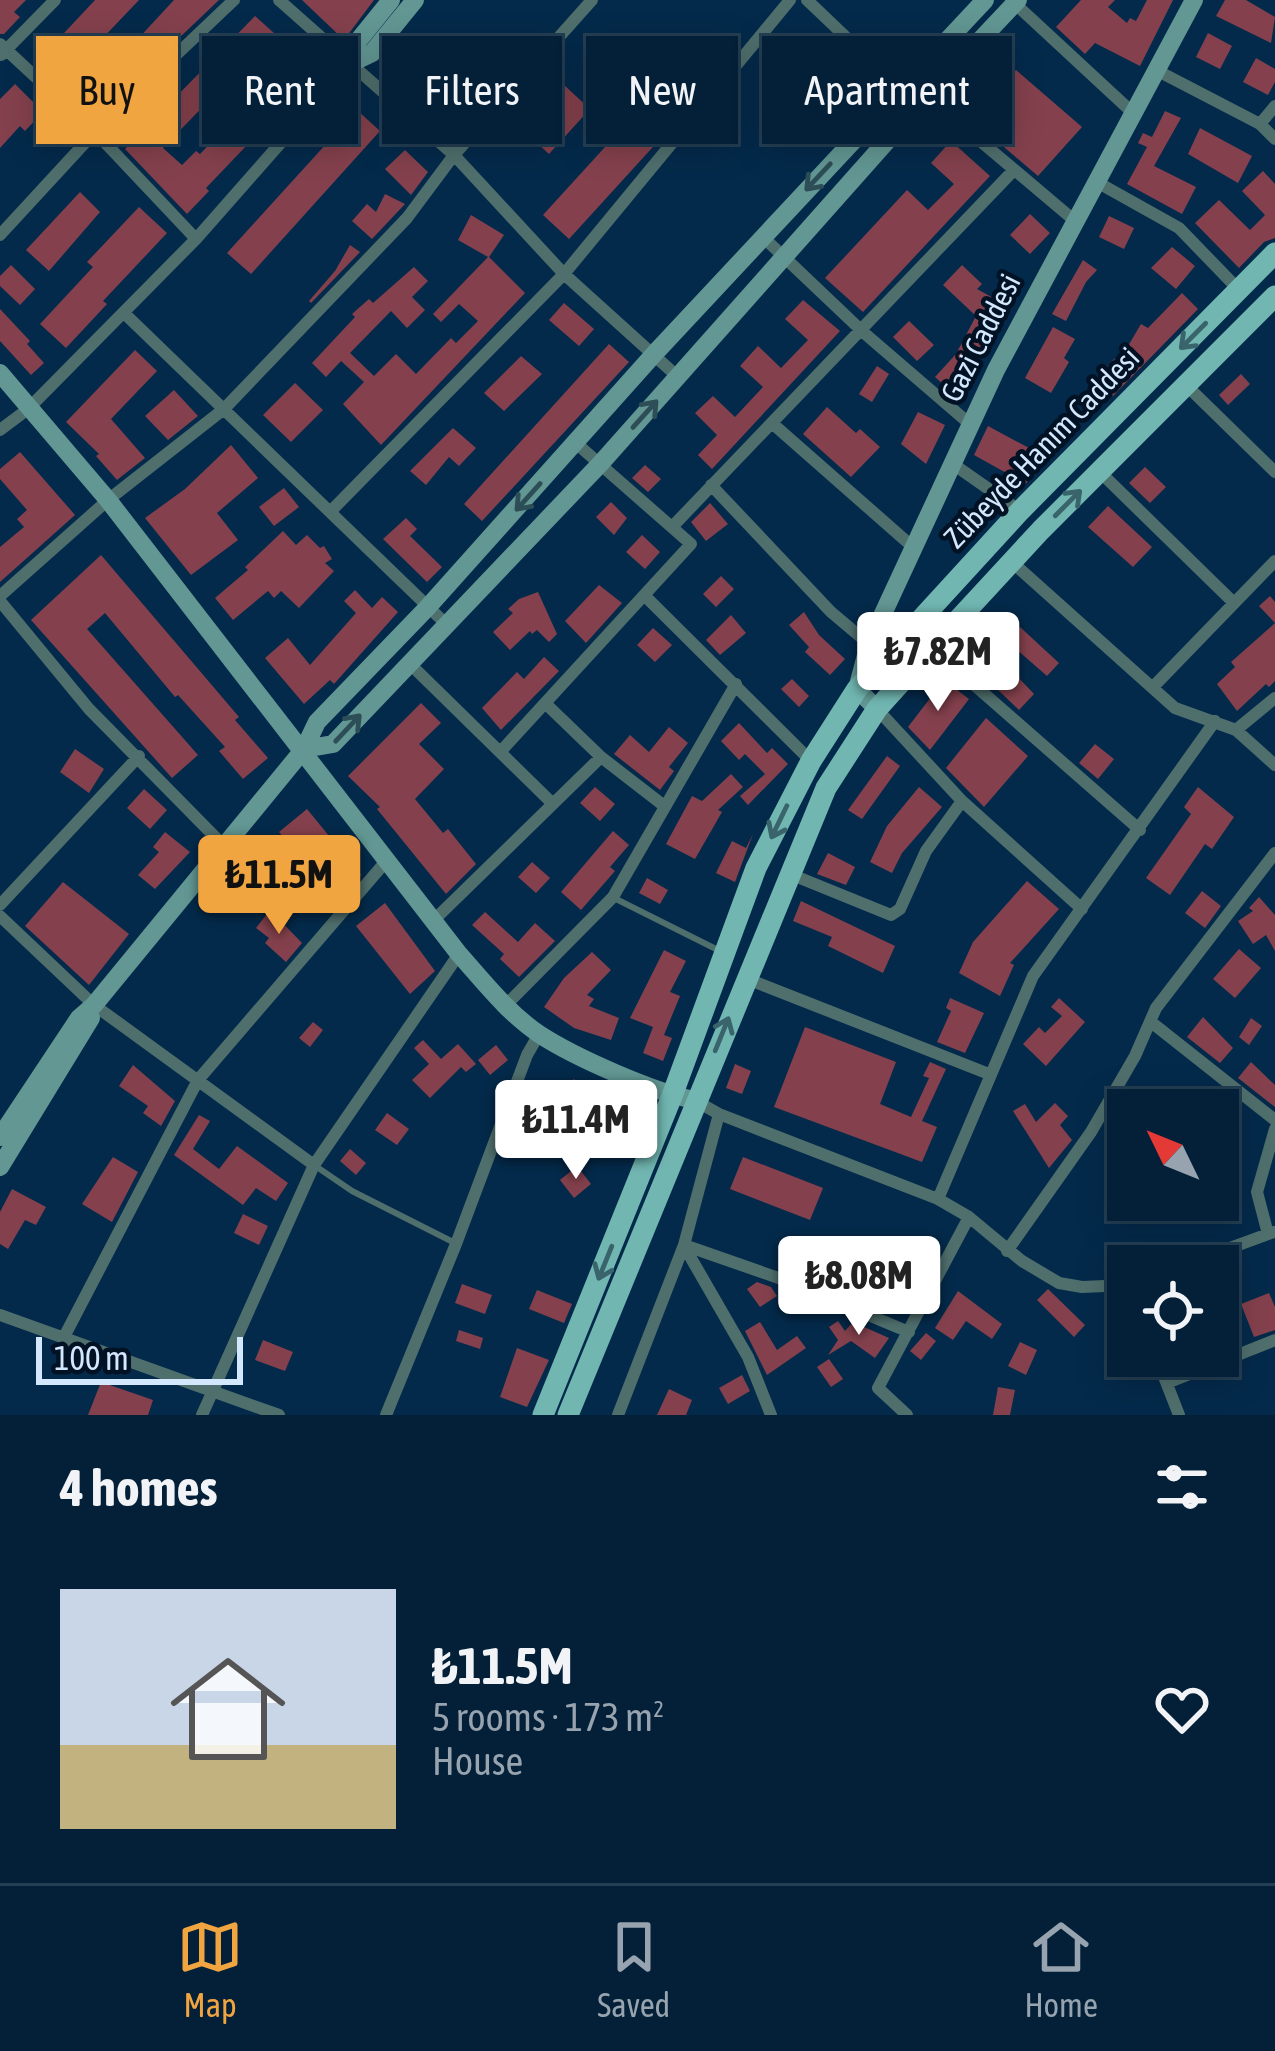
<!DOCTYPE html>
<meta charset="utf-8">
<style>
body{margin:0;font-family:"Asap Condensed",sans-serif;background:#112d43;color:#f1f3f6;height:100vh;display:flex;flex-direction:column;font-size:45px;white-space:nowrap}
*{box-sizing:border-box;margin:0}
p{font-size:39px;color:#97a3ae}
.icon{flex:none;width:66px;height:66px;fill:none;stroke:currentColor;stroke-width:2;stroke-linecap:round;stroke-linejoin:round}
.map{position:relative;height:1415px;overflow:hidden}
.drawer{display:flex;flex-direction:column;background:#032038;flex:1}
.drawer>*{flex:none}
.guide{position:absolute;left:36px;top:36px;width:1203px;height:108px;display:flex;gap:24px}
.needle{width:78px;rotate:313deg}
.buttons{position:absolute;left:1107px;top:1089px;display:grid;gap:24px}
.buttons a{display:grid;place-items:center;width:132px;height:132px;border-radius:0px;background:#032038;box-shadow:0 6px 30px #0003,0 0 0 3px #243e53;font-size:60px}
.scale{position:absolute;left:36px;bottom:30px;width:207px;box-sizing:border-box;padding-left:12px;border:6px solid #d3e7fd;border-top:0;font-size:33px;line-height:42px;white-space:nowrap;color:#d3e7fd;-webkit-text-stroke:9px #011225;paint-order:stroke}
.price{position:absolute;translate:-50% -102px;padding:0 27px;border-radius:12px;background:#fff;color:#222;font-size:39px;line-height:78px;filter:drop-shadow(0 3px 6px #0008)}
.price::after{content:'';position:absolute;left:50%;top:72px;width:36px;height:27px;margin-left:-18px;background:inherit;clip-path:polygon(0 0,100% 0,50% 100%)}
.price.current{background:#f1a540;color:#111}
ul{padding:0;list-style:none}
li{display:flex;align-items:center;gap:36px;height:300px;padding:0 60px}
li span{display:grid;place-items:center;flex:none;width:336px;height:240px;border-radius:0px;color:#555}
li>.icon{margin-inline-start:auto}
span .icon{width:144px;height:144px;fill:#fffc;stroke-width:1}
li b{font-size:51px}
h2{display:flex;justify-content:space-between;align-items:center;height:144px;padding:0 60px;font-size:51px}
.pill{padding:0 42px;border-radius:0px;background:#032038;box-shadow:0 6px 30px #0003,0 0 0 3px #243e53;font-size:42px;line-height:108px}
.pill.current{background:#f1a540;color:#111}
.tabs{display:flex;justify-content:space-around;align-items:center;height:168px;border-top:3px solid #243e53;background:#032038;font-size:33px;color:#97a3ae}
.tabs a{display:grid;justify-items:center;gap:6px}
.tabs .current{color:#f1a540}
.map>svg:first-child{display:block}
.building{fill:#84414d}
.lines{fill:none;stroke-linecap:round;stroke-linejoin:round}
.lane{stroke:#4f6f6d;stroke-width:6}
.street{stroke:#4f6f6d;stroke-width:12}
.secondary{stroke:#629793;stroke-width:18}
.primary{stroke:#71b6b1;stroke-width:21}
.oneway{stroke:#2d4e56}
.oneway2{stroke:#39646b}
.labels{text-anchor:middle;stroke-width:9;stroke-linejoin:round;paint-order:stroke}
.street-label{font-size:30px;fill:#d3e7fd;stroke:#011225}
</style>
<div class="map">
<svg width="1275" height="1415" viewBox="0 0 1275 1415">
<rect width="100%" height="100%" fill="#042a4b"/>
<!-- building -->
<path class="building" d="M0,0H26L14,12L20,17L4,34H0Z
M95,0H139L81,61L79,67L96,84L174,0H219L95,118L36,63Z
M302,0H374L344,40Z
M1081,0H1115L1108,7L1127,23L1130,18L1136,21L1147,0H1173L1140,66L1095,43L1085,54L1056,27Z
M1225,0H1246L1275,17L1271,43L1216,16Z
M255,16L274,33L163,148L182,165L196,151L200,154L230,123L250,142L206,188L209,191L187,214L125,149Z
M1208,33L1232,46L1220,69L1196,57Z
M289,53L311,74L268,120L246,99Z
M1256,58L1275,69V82L1268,95L1243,82Z
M1016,70L1082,127L1038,176L972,120Z
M15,84L43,112L25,131L20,126L0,148V99Z
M564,85L590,109L549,154L523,130Z
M357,110L380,131L251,274L227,253Z
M1165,111L1181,118L1154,166L1196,187L1182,214L1127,184L1147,147L1138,143L1143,133L1152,137Z
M636,113L662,137L569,239L543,215Z
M1200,128L1252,156L1238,183L1188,154Z
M951,141L990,176L863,312L825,278L907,190L928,210L954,184L931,163Z
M405,150L428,172L411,195L385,169Z
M1263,171L1275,184V238L1264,242L1239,268L1195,223L1219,200L1250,230L1265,215L1242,191Z
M80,192L100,212L49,271L26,250Z
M385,194L405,204L372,239L352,221L367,204L376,212Z
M139,207L167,233L103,301L107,304L66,348L40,324L93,267L87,262Z
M1030,214L1050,233L1030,254L1010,235Z
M471,215L504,235L489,257L525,293L381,445L343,404L364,382L341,361L326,377L312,363L355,317L352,314L369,299L373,303L414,267L428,281L412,297L425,310L407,328L391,311L350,353L374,376L396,354L416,374L451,338L456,343L478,321L459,304L441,322L433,314L488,257L458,240Z
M1109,216L1134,228L1124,249L1099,237Z
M350,245L360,252L311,303L309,301L335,271Z
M1172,247L1195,266L1176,289L1151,268Z
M1083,260L1097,270L1086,282L1066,321L1052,314Z
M11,265L35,289L20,305L0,286V276Z
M962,265L982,284L977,289L1008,306L974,370L953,393L935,377L956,354L976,316L943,285Z
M1182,293L1198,309L1113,396L1095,379L1114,359L1118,363L1141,324L1148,328Z
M803,300L840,331L712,469L698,455L717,435L695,413L713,396L735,417L763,387L740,366L758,346L781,368L808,340L785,319Z
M564,303L594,329L579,346L549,320Z
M0,309L30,341L27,344L44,363L31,375L0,341Z
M909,321L934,345L917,361L893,337Z
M1053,327L1075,339L1064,358L1069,362L1051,393L1025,378Z
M609,344L629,362L482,521L464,504Z
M135,350L157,371L111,419L145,458L117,480L96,456L99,454L66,422Z
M521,356L542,374L504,411L484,393Z
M877,366L889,374L872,402L859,394Z
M1241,374L1250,384L1228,405L1219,395Z
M295,383L323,410L291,442L263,415Z
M174,390L198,416L168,440L145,416Z
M827,407L856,433L860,429L880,447L851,477L803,434Z
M918,412L945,425L926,464L901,444Z
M988,426L1040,454L1026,484L974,455Z
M453,428L476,448L459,466L449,457L426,485L410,471Z
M231,445L258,478L217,513L238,540L191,575L145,518L185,489Z
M20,452L75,515L0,582V547L24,527L17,519L27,510L0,479V469Z
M645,465L661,479L648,492L632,478Z
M1145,467L1166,487L1150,503L1129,483Z
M284,488L299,507L274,526L259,507Z
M611,502L627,518L614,535L596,517Z
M710,503L728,524L706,541L691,522Z
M1108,506L1152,547L1133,567L1088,527Z
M406,518L417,529L410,536L442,567L427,582L383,539Z
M283,531L296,545L307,535L320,548L324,546L332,559L325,563L334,571L299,608L281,591L274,598L268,591L233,620L215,598L248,570L245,567Z
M642,535L660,552L645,569L626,552Z
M101,555L239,717L235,720L268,758L243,779L219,751L225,747L178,695L175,697L105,613L87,629L198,755L172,778L31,620Z
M721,576L734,589L716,607L703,594Z
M599,585L622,603L586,643L565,621Z
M355,590L372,608L382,597L398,612L334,684L330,680L304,704L265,658L288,638L310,665L356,613L344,601Z
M538,592L557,634L549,642L537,630L532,634L530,631L510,650L493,632L513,613L508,609L519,599Z
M1270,596L1275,602V681L1269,687L1266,684L1237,711L1217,684L1235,667L1231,662L1275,623L1259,606Z
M804,612L819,635L845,659L830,675L805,652L809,647L789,625Z
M731,615L746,633L720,655L706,640Z
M1020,627L1059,663L1047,676L1007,641Z
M653,628L672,645L655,662L637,645Z
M544,657L559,671L501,730L482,708L517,672L524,679Z
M1014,673L1034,694L1019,710L998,690Z
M792,679L809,696L799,707L781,689Z
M944,680L969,699L930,750L908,727Z
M421,703L441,723L419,744L444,769L415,799L443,833L448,829L476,864L446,894L377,809L380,807L348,776Z
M986,718L1028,756L984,807L946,768Z
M739,723L767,753L772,748L788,764L748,805L740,796L765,774L745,754L739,760L721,741Z
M669,727L688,743L669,767L674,771L660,790L614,754L630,735L649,752Z
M1095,744L1114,759L1098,779L1079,763Z
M75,749L104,769L89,793L60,772Z
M887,756L900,766L862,819L848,810Z
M731,774L743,787L718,810L722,812L695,859L666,844L692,796L702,801Z
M595,787L615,804L600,821L580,803Z
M919,787L942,807L902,853L892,873L870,862L887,826Z
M1198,787L1234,817L1212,849L1205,844L1170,895L1146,878L1191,814L1184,807Z
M144,789L167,810L150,829L127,808Z
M307,809L361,875L335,900L279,832Z
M613,831L629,845L610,867L615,871L581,910L561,892Z
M165,832L190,852L155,889L138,875L159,852L153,847Z
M753,834L735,882L716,873L732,841L746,848Z
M828,853L855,867L846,885L817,874Z
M257,859L283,880L269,898L243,877Z
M532,862L550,878L536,893L518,877Z
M229,875L245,889L233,903L217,890Z
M647,878L668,890L660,904L639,893Z
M1027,881L1059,909L1010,963L1014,965L1000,996L959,973L973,942Z
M63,882L129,934L89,985L25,926Z
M1202,891L1221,906L1205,928L1185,913Z
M1259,897L1275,915V951L1266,935L1253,944L1238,921L1253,911L1249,908Z
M801,901L895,946L883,973L828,946L832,937L793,921Z
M385,903L435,971L410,994L356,926Z
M270,910L302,943L286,962L265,943L269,938L256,928Z
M485,912L518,942L535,923L555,941L519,977L500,959L504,954L472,925Z
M1239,949L1261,968L1235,998L1213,979Z
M664,950L686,961L670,992L680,996L664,1035L672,1038L663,1061L643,1053L653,1027L630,1018Z
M592,952L611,970L587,995L594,999L589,1006L619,1018L611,1040L574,1028L544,1007L564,978Z
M950,998L984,1013L965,1053L937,1042L951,1011L946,1008Z
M1059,998L1085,1022L1046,1066L1023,1044L1039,1027L1045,1033L1062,1016L1051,1007Z
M1203,1017L1233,1048L1220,1063L1187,1037Z
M1251,1018L1262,1026L1249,1045L1239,1037Z
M313,1022L323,1030L310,1047L299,1038Z
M805,1027L896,1062L880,1104L911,1117L929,1078L923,1076L930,1062L946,1069L922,1121L937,1127L922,1162L774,1107Z
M423,1040L441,1059L458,1044L476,1064L466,1072L461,1067L430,1098L412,1080L429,1064L414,1048Z
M496,1045L508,1060L490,1075L478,1060Z
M1251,1062L1275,1085V1107L1238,1078Z
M735,1064L751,1071L742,1094L726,1088Z
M133,1065L175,1101L161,1126L143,1113L148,1106L119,1086Z
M574,1079L585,1090L579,1095L604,1106L597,1123L573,1114L556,1097Z
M1055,1103L1068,1116L1060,1125L1072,1140L1049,1168L1013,1111L1025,1104L1036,1122Z
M387,1113L409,1129L397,1145L375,1130Z
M199,1115L210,1121L193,1149L219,1169L237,1146L288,1183L276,1201L256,1188L243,1205L174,1155Z
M350,1149L366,1163L356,1175L340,1161Z
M113,1157L138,1172L112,1222L82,1204Z
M743,1157L823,1188L810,1220L730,1189Z
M577,1166L591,1184L574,1198L560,1180Z
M12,1189L46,1207L36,1225L25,1220L8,1249L0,1244V1212Z
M1164,1200L1181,1210L1171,1222L1156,1209Z
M243,1214L268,1226L259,1245L234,1233Z
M757,1282L771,1287L777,1296L760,1307L747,1289Z
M462,1284L492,1295L485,1314L455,1303Z
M1048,1289L1085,1325L1074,1337L1037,1300Z
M537,1290L572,1304L564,1323L529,1309Z
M958,1291L1002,1324L992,1339L966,1321L953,1340L935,1328Z
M1269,1293L1275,1307V1330L1254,1337L1241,1304Z
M838,1321L845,1331L853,1322L889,1338L875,1358L851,1341L828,1355L838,1340L829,1327Z
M760,1322L777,1350L797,1336L806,1348L767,1375L745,1331Z
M459,1330L483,1338L480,1349L456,1341Z
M926,1333L936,1341L921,1360L910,1351Z
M263,1340L293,1352L285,1371L255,1360Z
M1020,1342L1037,1350L1026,1375L1008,1366Z
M517,1348L549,1360L527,1407L500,1397Z
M829,1359L843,1379L831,1387L817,1367Z
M742,1375L750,1391L728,1404L719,1388Z
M101,1382L153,1400L148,1415H88Z
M998,1387L1015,1390L1010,1415H993Z
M669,1389L692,1400L686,1415H657Z"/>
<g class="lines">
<!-- lane -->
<path class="lane" d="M616,899L722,952
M314,1165L352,1191L453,1242"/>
<!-- street -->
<path class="street" d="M279,0L454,155L564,274L678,377
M807,0L918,106
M1011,0L1133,113
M0,44L95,132L196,239
M1,55L55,0
M1156,70L1260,124L1275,139
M927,96L1075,221
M1260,124L1275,106
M1095,181L1179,228L1239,290
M0,235L95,132L234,0
M763,237L863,332L971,425
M124,313L446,624
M1186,385L1275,472
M773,424L914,548
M0,430L28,409L196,239L351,63
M953,464L1020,511
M1099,471L1234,603
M711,485L831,612L869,644
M330,512L564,274L790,0
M672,527L1012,172
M1012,562L1175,708L1236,730L1275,765
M0,596L108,500L224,409L407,218L454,155L592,0
M646,597L811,761
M0,601L89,709L223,845
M932,648L1140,830
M409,663L553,804
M1153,687L1275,561
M545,703L601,757L663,805
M877,709L962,801L1082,909
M1236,730L1275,698
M502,750L691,544L577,444
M790,874L891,915L900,909L926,851L962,801
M0,905L139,756
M0,916L94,1005L314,1165
M434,920L601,757
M745,978L989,1074
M505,1006L613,897L736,684
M1151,1022L1275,1120
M696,1101L719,1114L938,1199L969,1217L1022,1261L1059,1283L1082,1287L1128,1285
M938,1199L1033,976L1215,721
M1268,1234L1257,1192L1275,1129
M684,1245L787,1281L909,1332
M684,1246L748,1357L771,1415
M1007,1251L1091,1132L1135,1056L1156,1008L1275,853
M1181,1266L1274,1232
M0,1315L279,1415
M64,1337L198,1080L388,859
M1156,1356L1179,1415
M1167,1383L1275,1340
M202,1415L314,1165L459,954
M386,1415L456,1244L527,1055L539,1034
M618,1415L684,1245L719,1114
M907,1415L878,1388L969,1217"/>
<!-- secondary -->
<path class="secondary" d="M391,0L358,41L351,63L372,53L415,0
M985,0L655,353L427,608L317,722L304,749L333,744L601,463L918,106L1018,0
M0,373L108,500L459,954C484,982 508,1013 539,1034C574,1057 655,1093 695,1100
M877,709L857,689L869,644L996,370L1194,0
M0,1137L79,1018L94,1005L304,749
M0,1167L91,1018"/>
<!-- primary -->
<path class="primary" d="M543,1415L672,1096L756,868L811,761L857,689L1020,511L1275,253
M568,1415L826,788L877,709L932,648L1041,530L1275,296"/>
</g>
<!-- one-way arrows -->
<defs><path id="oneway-shaft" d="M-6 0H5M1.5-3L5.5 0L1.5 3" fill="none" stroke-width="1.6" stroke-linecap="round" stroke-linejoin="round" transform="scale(3)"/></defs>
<g class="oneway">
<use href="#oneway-shaft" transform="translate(818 177) rotate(133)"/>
<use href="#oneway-shaft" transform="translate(645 414) rotate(-48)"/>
<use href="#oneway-shaft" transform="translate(528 497) rotate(132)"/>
<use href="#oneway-shaft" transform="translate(348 728) rotate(-47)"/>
</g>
<g class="oneway2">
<use href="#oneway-shaft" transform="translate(1193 336) rotate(135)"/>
<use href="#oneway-shaft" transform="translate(1068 503) rotate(-45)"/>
<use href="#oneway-shaft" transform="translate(779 822) rotate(116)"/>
<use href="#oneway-shaft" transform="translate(722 1034) rotate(-68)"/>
<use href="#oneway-shaft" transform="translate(605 1263) rotate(112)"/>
</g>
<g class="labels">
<!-- street labels -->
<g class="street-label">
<text transform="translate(981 338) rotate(-63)" y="10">Gazi Caddesi</text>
<text transform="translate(1042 448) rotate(-46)" y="10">Zübeyde Hanım Caddesi</text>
</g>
</g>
</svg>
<div class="buttons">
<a><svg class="needle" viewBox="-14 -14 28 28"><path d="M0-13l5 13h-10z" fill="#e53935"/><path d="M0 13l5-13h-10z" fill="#97a3ae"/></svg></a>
<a><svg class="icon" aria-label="locate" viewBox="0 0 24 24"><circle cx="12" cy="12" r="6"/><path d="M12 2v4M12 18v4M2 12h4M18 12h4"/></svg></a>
</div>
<div class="scale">100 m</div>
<b class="price" style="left:938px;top:714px">₺7.82M</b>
<b class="price current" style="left:279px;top:937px">₺11.5M</b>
<b class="price" style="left:576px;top:1182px">₺11.4M</b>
<b class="price" style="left:859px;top:1338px">₺8.08M</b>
<div class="guide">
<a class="pill current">Buy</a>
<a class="pill">Rent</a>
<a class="pill">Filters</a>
<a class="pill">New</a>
<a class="pill">Apartment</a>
</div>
</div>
<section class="drawer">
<h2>4 homes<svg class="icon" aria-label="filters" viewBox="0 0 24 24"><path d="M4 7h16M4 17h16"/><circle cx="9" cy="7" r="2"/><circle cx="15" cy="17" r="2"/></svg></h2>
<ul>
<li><span style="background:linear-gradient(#c9d6e8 65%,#c2b280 0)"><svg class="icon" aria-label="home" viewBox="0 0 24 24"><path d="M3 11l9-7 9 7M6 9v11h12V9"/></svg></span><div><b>₺11.5M</b><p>5 rooms · 173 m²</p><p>House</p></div><svg class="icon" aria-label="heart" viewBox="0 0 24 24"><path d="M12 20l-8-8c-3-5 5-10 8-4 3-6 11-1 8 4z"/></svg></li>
</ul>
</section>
<nav class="tabs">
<a class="current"><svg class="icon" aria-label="map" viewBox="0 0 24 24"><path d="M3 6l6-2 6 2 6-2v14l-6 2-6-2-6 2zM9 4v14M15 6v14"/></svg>Map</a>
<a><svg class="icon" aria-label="saved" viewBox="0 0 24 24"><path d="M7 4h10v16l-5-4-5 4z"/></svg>Saved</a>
<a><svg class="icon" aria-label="home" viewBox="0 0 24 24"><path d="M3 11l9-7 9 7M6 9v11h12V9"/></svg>Home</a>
</nav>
